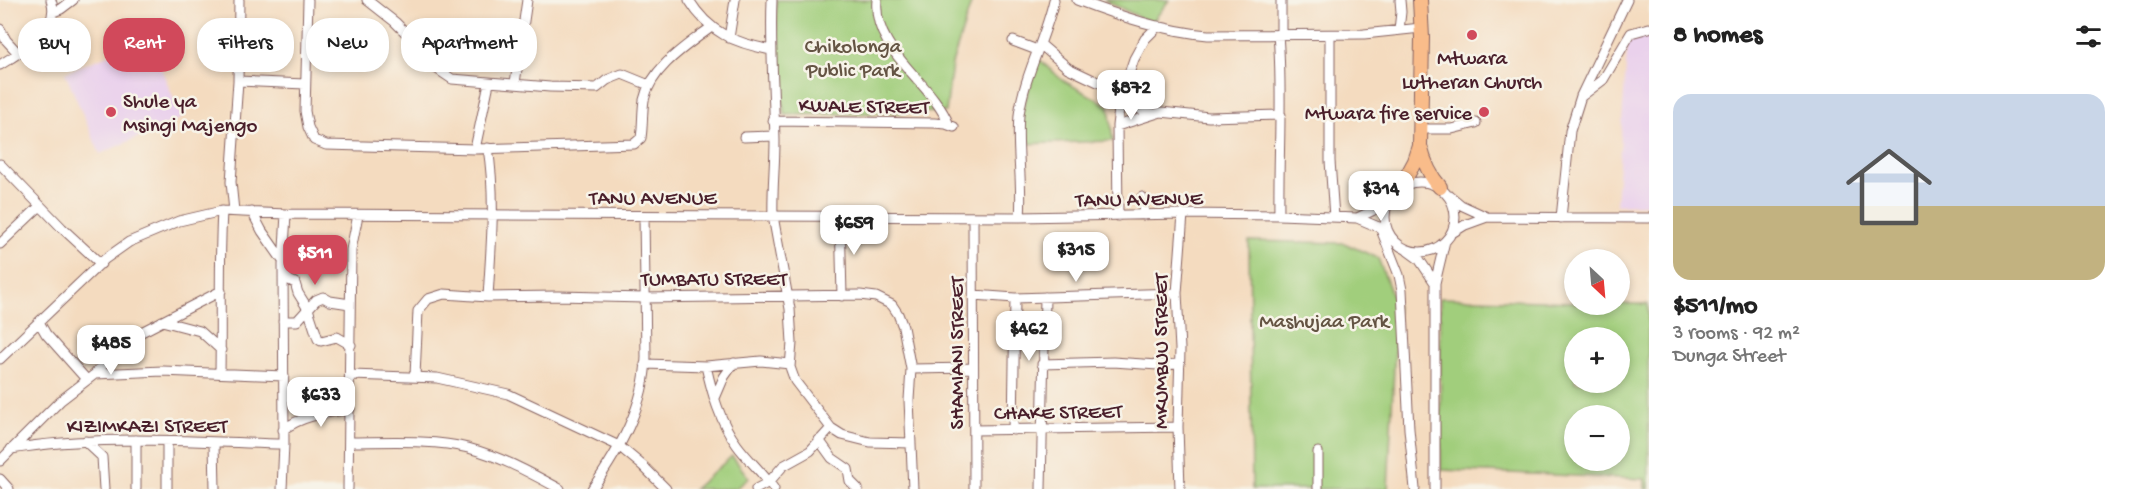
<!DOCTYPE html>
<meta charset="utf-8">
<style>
body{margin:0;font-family:"Gochi Hand",sans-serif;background:#f6f6f6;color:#222;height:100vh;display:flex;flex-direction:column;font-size:22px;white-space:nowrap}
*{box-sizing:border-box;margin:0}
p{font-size:20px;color:#767676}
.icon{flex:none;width:33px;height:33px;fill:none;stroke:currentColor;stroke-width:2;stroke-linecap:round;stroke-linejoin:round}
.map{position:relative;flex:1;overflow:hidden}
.drawer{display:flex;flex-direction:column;background:#fff;width:480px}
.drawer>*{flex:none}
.banner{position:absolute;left:18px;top:18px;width:570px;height:54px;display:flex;gap:12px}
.needle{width:39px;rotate:154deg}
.buttons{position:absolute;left:1564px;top:249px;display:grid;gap:12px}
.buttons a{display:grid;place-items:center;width:66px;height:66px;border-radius:50%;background:#fff;box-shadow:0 3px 9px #0003;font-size:30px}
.price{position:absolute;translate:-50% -51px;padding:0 14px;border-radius:12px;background:#fff;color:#222;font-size:20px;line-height:39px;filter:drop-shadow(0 2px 3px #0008)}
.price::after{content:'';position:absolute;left:50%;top:36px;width:18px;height:14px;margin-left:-9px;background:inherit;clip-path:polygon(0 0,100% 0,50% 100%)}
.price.current{background:#d1495b;color:#fff}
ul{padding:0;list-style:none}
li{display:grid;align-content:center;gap:12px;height:318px;padding:0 24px}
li+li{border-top:2px solid #e0e0e0}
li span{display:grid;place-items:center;height:186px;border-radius:18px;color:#555}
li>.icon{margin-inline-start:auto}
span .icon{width:108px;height:108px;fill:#fffc;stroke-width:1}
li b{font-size:26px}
h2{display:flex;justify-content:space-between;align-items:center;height:72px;padding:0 24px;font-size:26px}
.pill{padding:0 21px;border-radius:24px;background:#fff;box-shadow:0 3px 9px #0003;font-size:21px;line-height:54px}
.pill.current{background:#d1495b;color:#fff}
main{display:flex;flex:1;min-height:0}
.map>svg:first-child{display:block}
.built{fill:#ead1ec}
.green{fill:#a1ce7b;stroke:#767653;stroke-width:1.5;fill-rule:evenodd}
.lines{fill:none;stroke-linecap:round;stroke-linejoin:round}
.minor-casing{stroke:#86615f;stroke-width:11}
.highway-casing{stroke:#86615f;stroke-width:16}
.minor{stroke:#fff;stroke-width:9}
.highway{stroke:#f9bc8a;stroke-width:14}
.poi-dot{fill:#d1495b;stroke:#f7f3e8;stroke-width:2}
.labels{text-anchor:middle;stroke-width:5;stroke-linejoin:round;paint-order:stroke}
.park-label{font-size:21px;fill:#645443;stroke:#f7f3e8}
.poi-label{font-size:21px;fill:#4a1f2b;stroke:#f7f3e8}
.street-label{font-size:21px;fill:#4a1f2b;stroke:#f7f3e8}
</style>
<main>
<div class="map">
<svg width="1649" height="489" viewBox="0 0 1649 489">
<rect width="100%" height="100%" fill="#f7f3e8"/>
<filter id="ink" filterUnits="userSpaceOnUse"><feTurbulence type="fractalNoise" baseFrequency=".0167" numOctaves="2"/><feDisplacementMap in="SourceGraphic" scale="12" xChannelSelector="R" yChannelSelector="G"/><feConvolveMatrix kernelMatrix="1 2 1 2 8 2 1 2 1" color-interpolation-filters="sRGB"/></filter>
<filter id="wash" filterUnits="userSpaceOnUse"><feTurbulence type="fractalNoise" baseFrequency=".008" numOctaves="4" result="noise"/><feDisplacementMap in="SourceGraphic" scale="24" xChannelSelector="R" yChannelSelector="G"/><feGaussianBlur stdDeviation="1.35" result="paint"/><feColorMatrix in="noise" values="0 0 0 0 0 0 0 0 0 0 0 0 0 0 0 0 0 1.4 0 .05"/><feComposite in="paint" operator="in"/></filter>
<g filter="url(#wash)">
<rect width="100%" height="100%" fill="#f4dbbf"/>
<!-- built -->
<path class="built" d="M1649,34V204L1616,205L1628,38Z
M148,38L182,118L100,154L65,73Z"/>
<!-- green -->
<path class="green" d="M776,0H972L952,64L946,112L785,115L778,74Z
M1104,0H1169L1152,23Z
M1038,58L1062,80L1109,106L1113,141L1022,144V112Z
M1249,241L1344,243L1378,258L1397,308L1388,489H1252Z
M1440,298L1575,302V304H1648L1649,489H1645V479L1441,470ZM1575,338H1620V382H1575ZM1575,416H1620V460H1575Z
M732,456L749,478L735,489H694Z"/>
</g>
<g filter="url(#ink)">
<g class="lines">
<defs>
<path id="minor" d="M308,0L305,111L308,127L314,140L326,145L475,149L634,144L641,138C643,125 642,112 644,100C651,68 686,46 710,28
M367,0L395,22L416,43L437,69L452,79L550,87L597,88L607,80L622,74L649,85
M689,0C709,33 735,43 771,50
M772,0C770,47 774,94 775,141C775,166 772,191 773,216L790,309L792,343L790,367L795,381L831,428L842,435L870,442L911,443
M877,0C872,51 932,81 949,125
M1077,0C1119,16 1164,31 1208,35L1364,34L1421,28
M1281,0V34
M53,12L61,9L73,0
M0,29L6,40L18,53
M1399,30L1401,12L1400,0
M1278,34C1283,94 1278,155 1279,215
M1330,35V161L1334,217
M729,38L735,0
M1013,41L1037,50
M1040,44L1068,68L1123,94
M0,65C20,52 62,30 51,0
M238,81L305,84
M515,83L527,0
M1124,91C1131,104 1137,111 1152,113
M1582,96L1603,80L1631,33L1649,28
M773,121L934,123L946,124L954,127
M1117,126L1161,112L1209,117L1281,115
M1420,129H1452L1476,123
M744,137L774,136
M488,148C496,198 491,247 488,297
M475,149L489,83
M0,164L62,228L101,264
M1385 217a35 35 0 1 1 70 0a35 35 0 1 1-70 0Z
M1450,196L1461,205L1487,217
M1142,197L1144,215
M234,211L231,182L238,81L239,0
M252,212L262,231L283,261
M840,216L842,296
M1118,216L1117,126L1120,100L1134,59L1145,39L1158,26
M973,217L974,489
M1020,217C1023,184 1016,148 1019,115C1024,75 1045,40 1054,0
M1357,218L1372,211L1389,200
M1561,218L1570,131L1581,96L1627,0
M1380,227L1399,275L1402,290L1409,429L1415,489
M1452,233L1465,225L1487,217L1649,218
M0,244L40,206
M1408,251L1419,259L1435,283
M283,272L289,280L295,283L298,293L308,309L318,339L321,341L337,337L351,345
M974,295L1015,298L1177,293
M162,321L200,331L221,350
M283,321H297L316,300L323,297L330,301L350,304
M39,322L46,334L86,379
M0,359L105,259L129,242L179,221L222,211L286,214L1020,217L1183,214L1279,215L1357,218L1388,231
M645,364L706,366L761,361L790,364
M1042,364L1113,362L1158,365L1180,364
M706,366C712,393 720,422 737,445C748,460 763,473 774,489
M911,369L973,368
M220,372C221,319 219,265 222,211
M95,374L163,371L284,376
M351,375L437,378L508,394L619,446L643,466L666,489
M415,376L418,311L428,299L444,294L488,297L558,296L645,298L860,295L876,297L892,305L898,314L903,327L911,369L909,400L913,489
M715,398L724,377L734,363
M283,430C302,415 327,413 350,409
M974,430L1178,427
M1013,430L1015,298
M136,440V489
M819,440L832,458L848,469L850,481L858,489
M85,441L102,457L104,489
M167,442V489
M349,442C385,442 434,439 468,448C502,457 530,473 560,489
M214,443L215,489
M11,449C101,434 193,442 284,444
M1318,452V489
M0,461L60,401L95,374L124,341L221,291
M0,479L9,489
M282,489L284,444L283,265L286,214
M348,489L351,250L358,215
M592,489C619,450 645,406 646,357L644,216
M756,489L769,482L783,466L810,451L831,428
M1041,489L1045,297
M1180,489L1178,427L1180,349L1177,293L1183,214
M1435,489V283L1445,241"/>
<path id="highway" d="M1420,0L1422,38L1420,146C1424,162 1429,175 1440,187
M1401,187L1415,161L1420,146"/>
</defs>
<!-- minor casing -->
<use href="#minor" class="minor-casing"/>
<!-- highway casing -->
<use href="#highway" class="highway-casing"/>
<!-- minor -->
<use href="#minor" class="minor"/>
<!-- highway -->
<use href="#highway" class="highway"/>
</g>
</g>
<!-- markers -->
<g class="poi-dot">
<circle cx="1472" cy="35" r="6"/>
<circle cx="111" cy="112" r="6"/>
<circle cx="1484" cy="112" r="6"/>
</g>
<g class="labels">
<!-- park labels -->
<g class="park-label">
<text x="853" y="52">Chikolonga<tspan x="853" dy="24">Public Park</tspan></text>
<text x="1324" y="327">Mashujaa Park</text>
</g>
<!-- poi labels -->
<g class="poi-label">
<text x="1472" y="64">Mtwara<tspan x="1472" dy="24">Lutheran Church</tspan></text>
<text x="123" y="107" text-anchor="start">Shule ya<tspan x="123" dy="24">Msingi Majengo</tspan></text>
<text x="1472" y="119" text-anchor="end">Mtwara fire service</text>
</g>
<!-- street labels -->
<g class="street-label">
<text transform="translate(864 105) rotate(1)" y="7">KWALE STREET</text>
<text x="653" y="204">TANU AVENUE</text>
<text transform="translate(1139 198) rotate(-1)" y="7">TANU AVENUE</text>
<text x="714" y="285">TUMBATU STREET</text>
<text transform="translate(1160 351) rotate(-90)" y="7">MKUMBUU STREET</text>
<text transform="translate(956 353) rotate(-90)" y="7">SHAMIANI STREET</text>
<text transform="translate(1058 411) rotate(-1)" y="7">CHAKE STREET</text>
<text x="147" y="432">KIZIMKAZI STREET</text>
</g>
</g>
</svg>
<div class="buttons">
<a><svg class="needle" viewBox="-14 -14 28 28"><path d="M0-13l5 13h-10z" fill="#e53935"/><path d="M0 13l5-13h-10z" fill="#767676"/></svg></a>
<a>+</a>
<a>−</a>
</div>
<b class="price" style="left:1131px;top:121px">$872</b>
<b class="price" style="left:1381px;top:222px">$314</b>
<b class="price" style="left:854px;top:256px">$659</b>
<b class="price" style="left:1076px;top:283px">$315</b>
<b class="price current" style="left:315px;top:286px">$511</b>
<b class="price" style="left:1029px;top:362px">$462</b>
<b class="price" style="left:111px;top:376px">$485</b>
<b class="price" style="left:321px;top:428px">$633</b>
<div class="banner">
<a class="pill">Buy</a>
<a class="pill current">Rent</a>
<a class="pill">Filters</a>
<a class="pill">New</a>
<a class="pill">Apartment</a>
</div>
</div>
<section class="drawer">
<h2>8 homes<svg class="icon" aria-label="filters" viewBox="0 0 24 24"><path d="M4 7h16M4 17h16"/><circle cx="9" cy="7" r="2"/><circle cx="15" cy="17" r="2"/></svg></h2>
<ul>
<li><span style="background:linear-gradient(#c9d6e8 60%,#c2b280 0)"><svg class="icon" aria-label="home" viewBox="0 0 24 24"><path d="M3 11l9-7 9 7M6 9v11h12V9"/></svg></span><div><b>$511/mo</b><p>3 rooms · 92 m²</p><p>Dunga Street</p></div></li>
</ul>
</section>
</main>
